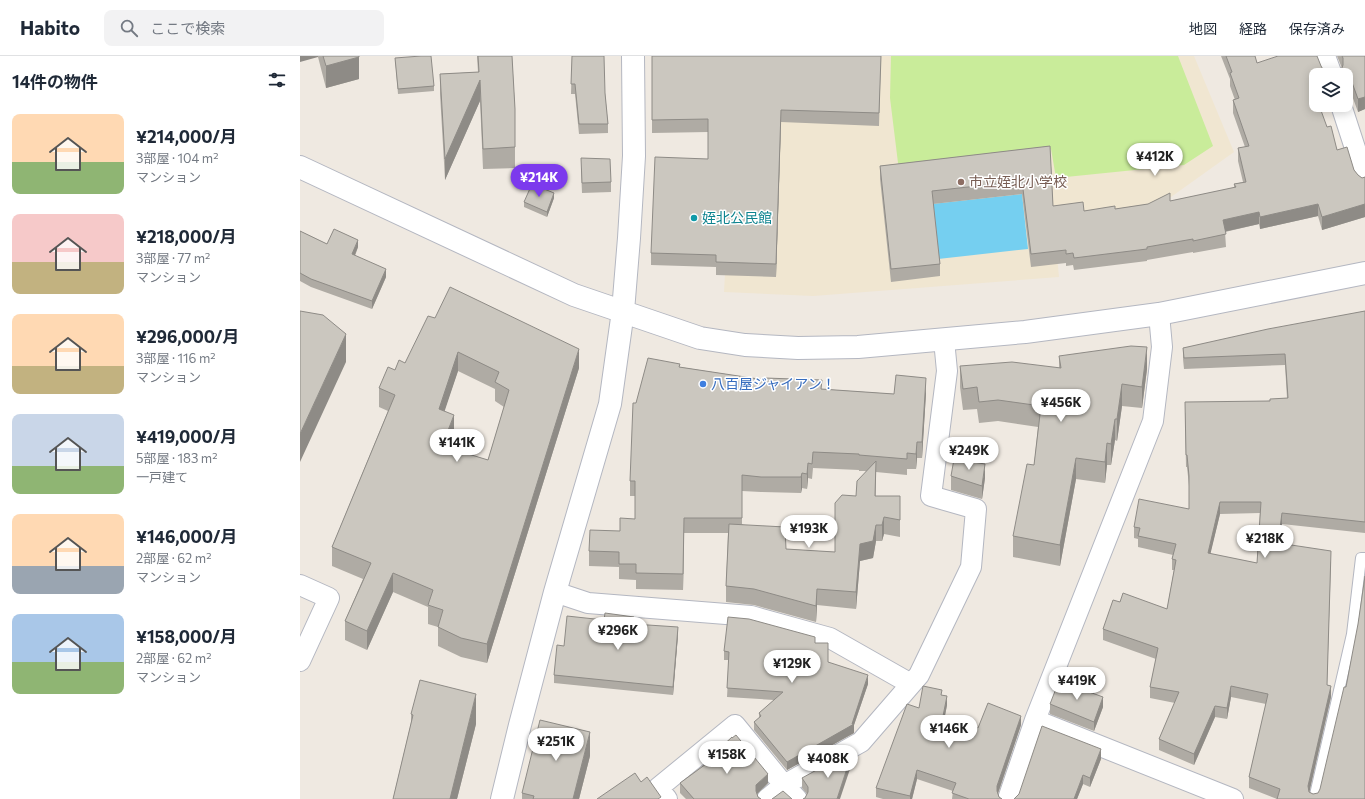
<!DOCTYPE html>
<html lang="ja">
<meta charset="utf-8">
<style>
body{margin:0;font-family:Commissioner,"Noto Sans JP",sans-serif;background:#f2f2f3;color:#1f2937;height:100vh;display:flex;flex-direction:column;font-size:15px;white-space:nowrap}
*{box-sizing:border-box;margin:0}
p{font-size:13px;color:#747a83}
.icon{flex:none;width:22px;height:22px;fill:none;stroke:currentColor;stroke-width:2;stroke-linecap:round;stroke-linejoin:round}
.map{position:relative;flex:1;overflow:hidden}
.sheet{display:flex;flex-direction:column;background:#fff;width:300px}
.sheet>*{flex:none}
.tools{position:absolute;left:1009px;top:12px;display:grid;gap:8px}
.tools a{display:grid;place-items:center;width:44px;height:44px;border-radius:8px;background:#fff;box-shadow:0 2px 10px #0003;font-size:20px}
.price{position:absolute;translate:-50% -34px;padding:0 9px;border-radius:14px;background:#fff;color:#222;font-size:13px;line-height:26px;filter:drop-shadow(0 1px 2px #0008)}
.price::after{content:'';position:absolute;left:50%;top:24px;width:12px;height:9px;margin-left:-6px;background:inherit;clip-path:polygon(0 0,100% 0,50% 100%)}
.price.on{background:#7c3aed;color:#fff}
ul{padding:0;list-style:none}
li{display:flex;align-items:center;gap:12px;height:100px;padding:0 12px}
li span{display:grid;place-items:center;flex:none;width:112px;height:80px;border-radius:8px;color:#555}
li>.icon{margin-inline-start:auto}
span .icon{width:48px;height:48px;fill:#fffc;stroke-width:1}
li b{font-size:17px}
h2{display:flex;justify-content:space-between;align-items:center;height:48px;padding:0 12px;font-size:17px}
header{display:flex;align-items:center;gap:24px;box-sizing:border-box;height:56px;padding:0 20px;background:#fff;border-bottom:1px solid #e0e1e3}
header strong{font-size:19px}
nav{display:flex;gap:22px;margin-inline-start:auto;font-size:14px}
.search{width:280px;height:36px;background:#f2f2f3;display:flex;align-items:center;gap:10px;box-sizing:border-box;padding:0 14px;border-radius:8px;color:#747a83;font-size:15px}
main{display:flex;flex:1;min-height:0}
.map>svg:first-child{display:block}
.education{fill:#f0e6d1}
.pitch{fill:#c9ec9a}
.water{fill:#75cff0}
.lines{fill:none;stroke-linecap:round;stroke-linejoin:round}
.service-casing{stroke:#b4b7c1;stroke-width:12}
.minor-casing{stroke:#b4b7c1;stroke-width:22}
.tertiary-casing{stroke:#b4b7c1;stroke-width:24}
.service{stroke:#fff;stroke-width:10}
.minor{stroke:#fff;stroke-width:20}
.tertiary{stroke:#fff;stroke-width:22}
.wall{fill:#afaba4;fill-rule:evenodd}
.shaded-wall{fill:#8e8b86}
.building{fill:#cbc7bf;stroke:#8e8b86;fill-rule:evenodd}
.education-dot{fill:#8d6e63;stroke:#fff;stroke-width:1.5}
.culture-dot{fill:#0f9aa8;stroke:#fff;stroke-width:1.5}
.shop-dot{fill:#3f7fe0;stroke:#fff;stroke-width:1.5}
.labels{text-anchor:middle;stroke-width:3;stroke-linejoin:round;paint-order:stroke}
.education-label{font-size:14px;fill:#785e54;stroke:#fff;text-anchor:start}
.culture-label{font-size:14px;fill:#0d838f;stroke:#fff;text-anchor:start}
.shop-label{font-size:14px;fill:#366cbe;stroke:#fff;text-anchor:start}
</style>
<header>
<strong>Habito</strong>
<div class="search"><svg class="icon" aria-label="search" viewBox="0 0 24 24"><circle cx="10" cy="10" r="6"/><path d="M15 15l6 6"/></svg>ここで検索</div>
<nav><a>地図</a><a>経路</a><a>保存済み</a></nav>
</header>
<main>
<section class="sheet">
<h2>14件の物件<svg class="icon" aria-label="filters" viewBox="0 0 24 24"><path d="M4 7h16M4 17h16"/><circle cx="9" cy="7" r="2"/><circle cx="15" cy="17" r="2"/></svg></h2>
<ul>
<li><span style="background:linear-gradient(#ffd9b3 60%,#8fb573 0)"><svg class="icon" aria-label="home" viewBox="0 0 24 24"><path d="M3 11l9-7 9 7M6 9v11h12V9"/></svg></span><div><b>¥214,000/月</b><p>3部屋 · 104 m²</p><p>マンション</p></div></li>
<li><span style="background:linear-gradient(#f6c9c9 60%,#c2b280 0)"><svg class="icon" aria-label="home" viewBox="0 0 24 24"><path d="M3 11l9-7 9 7M6 9v11h12V9"/></svg></span><div><b>¥218,000/月</b><p>3部屋 · 77 m²</p><p>マンション</p></div></li>
<li><span style="background:linear-gradient(#ffd9b3 65%,#c2b280 0)"><svg class="icon" aria-label="home" viewBox="0 0 24 24"><path d="M3 11l9-7 9 7M6 9v11h12V9"/></svg></span><div><b>¥296,000/月</b><p>3部屋 · 116 m²</p><p>マンション</p></div></li>
<li><span style="background:linear-gradient(#c9d6e8 65%,#8fb573 0)"><svg class="icon" aria-label="home" viewBox="0 0 24 24"><path d="M3 11l9-7 9 7M6 9v11h12V9"/></svg></span><div><b>¥419,000/月</b><p>5部屋 · 183 m²</p><p>一戸建て</p></div></li>
<li><span style="background:linear-gradient(#ffd9b3 65%,#9aa5b1 0)"><svg class="icon" aria-label="home" viewBox="0 0 24 24"><path d="M3 11l9-7 9 7M6 9v11h12V9"/></svg></span><div><b>¥146,000/月</b><p>2部屋 · 62 m²</p><p>マンション</p></div></li>
<li><span style="background:linear-gradient(#a9c7e8 60%,#8fb573 0)"><svg class="icon" aria-label="home" viewBox="0 0 24 24"><path d="M3 11l9-7 9 7M6 9v11h12V9"/></svg></span><div><b>¥158,000/月</b><p>2部屋 · 62 m²</p><p>マンション</p></div></li>
</ul>
</section>
<div class="map">
<svg width="1065" height="743" viewBox="0 0 1065 743">
<rect width="100%" height="100%" fill="#efe9e1"/>
<!-- education -->
<path class="education" d="M437,0H894L934,96L850,156H753L759,221L513,240L424,236Z"/>
<!-- pitch -->
<path class="pitch" d="M591,0H878L913,90L884,109L756,122L751,93L599,115L590,42Z"/>
<!-- water -->
<path class="water" d="M722,138L728,193L638,203L632,148Z"/>
<g class="lines">
<defs>
<path id="service" d="M1014,743L1052,578L1061,502H1065"/>
<path id="minor" d="M1025,0L1032,19
M1041,49L1065,123
M859,258L862,291L853,365L735,664L933,743
M0,529L29,542L0,605
M255,536L288,547L451,560L530,582L611,628
M367,743L358,732L435,669L484,729L497,743
M467,743L484,729L561,686L619,619L671,511L676,453L631,440L647,315L644,284
M708,743L735,664"/>
<path id="tertiary" d="M0,111L274,239L400,282L445,289L498,292L558,291L725,276L859,258L1065,217
M202,743L220,669L255,536L310,348L323,255L329,182L334,100L333,0"/>
</defs>
<!-- service casing -->
<use href="#service" class="service-casing"/>
<!-- minor casing -->
<use href="#minor" class="minor-casing"/>
<!-- tertiary casing -->
<use href="#tertiary" class="tertiary-casing"/>
<!-- service -->
<use href="#service" class="service"/>
<!-- minor -->
<use href="#minor" class="minor"/>
<!-- tertiary -->
<use href="#tertiary" class="tertiary"/>
</g>
<!-- wall -->
<path class="wall" d="M0,0H59V23L26,32L18,1Z
M177,0H212L215,53V112L183,113L180,45L145,124L140,38V18L178,16Z
M272,0L305,37L308,68V77L279,78L275,38H271Z
M352,0H581L579,70L481,66L476,221L416,219V211L351,209V197L408,103V76L352,77Z
M921,0H955L957,7L1021,10L1024,15L1030,18L1036,17L1041,14L1042,12L1037,0H1065V53L1058,56L1050,34L1016,19V49L1027,71L1037,94L1054,114L1058,119L1062,122L1065,121V161L1022,174L1018,160L960,173L959,168L925,176L926,191L893,197V196L847,204V205L774,214L773,209L766,210V207L731,211L722,138L633,148L640,208V220L591,226L580,123V110L750,90L753,150L784,155L815,153L870,145L934,132V128L943,126L938,105V92L945,91L933,57V44H935L930,30V23Z
M95,2L134,30V35L98,38Z
M281,112L311,126V136L282,137Z
M254,142L247,161L224,151V146Z
M0,175L27,188L58,191L55,200L86,221L72,253L11,231L0,225Z
M1065,255V477L982,468L979,487L1031,506L1027,629L1031,641L1009,736L1013,738L1065,743H977L949,732V721L966,648L931,641L927,663L915,661L894,709L859,694V683L875,647L850,642V631L856,603L803,584V573L820,546L867,553L874,514H872V503L873,499L838,491V483L834,482V471L889,453V430L887,411H886L885,357L987,342L985,309L884,313L883,303V292ZM960,457L957,507L910,498L920,458Z
M135,262L279,312L187,607L161,601L138,590V571L128,568V551L93,536L67,594L45,584V565L63,523L32,510V491L88,355L79,351V332L95,314L105,307ZM158,315L195,333V345L204,351L188,404L149,392L154,378L144,355Z
M759,300L847,313L842,352L822,350L817,385L815,384L811,409H807L805,427L776,423L760,510L713,501V480L734,409L738,371L698,365L679,367L677,353L663,354L660,331V310L759,312Z
M380,311L522,333L594,338L626,337L622,402H617L616,413H607V419L576,416L575,440H600V481L584,478L582,485H576L573,502L560,505L556,553L517,549L516,566L454,549L426,546V530L428,477H384L383,534L336,533V524L319,523V511L289,510V495L320,475L335,463V440H330V425ZM513,412L559,414V415H566L556,440L535,496L486,493L442,468V435L461,436L501,437L502,432L507,433L508,422L512,423Z
M651,420L685,422L682,443L651,434Z
M334,568L378,579L373,639L254,627V619L264,590Z
M515,587L528,606L568,628L554,669V677L487,714L454,674V666L459,662V657L474,644L427,641L429,604H424V595Z
M642,639L647,649L645,660L678,672L721,669L698,738L699,741L702,743H652L653,735L617,723L612,743H583L576,741V732Z
M750,648L803,651L794,675L750,658Z
M111,658L176,668L157,743H93L111,667Z
M290,700L279,743H222V737Z
M801,703L790,731L783,728L777,743H714Z
M553,704L505,742L507,738L502,732V722Z
M405,706L468,727L457,738L458,741L461,743H386L380,737V727L405,708Z"/>
<!-- shaded-wall -->
<path class="shaded-wall" d="M0,0H18V1L0,6Z
M59,1V23L26,32V10Z
M1050,21V34L1046,35V23Z
M180,24V45L145,124V103Z
M1016,34V46L1014,35Z
M1065,41V53L1058,56V43Z
M481,54V66L476,221V208Z
M254,137V142L247,161V156Z
M1018,148V160L960,173V161Z
M1065,148V161L1022,174V161Z
M959,156V168L923,176V164Z
M58,184V191L52,206V198Z
M86,213V221L72,253V245Z
M46,278V306L0,406V378Z
M847,291V313L842,352V331Z
M279,293V312L187,607V588Z
M158,296V315L139,372V353Z
M626,322V337L622,402V386Z
M822,328V350L817,385V363Z
M154,359V378L142,409V390Z
M815,363V384L811,409V388Z
M617,386V402L616,413V398Z
M807,387V409L805,427V406Z
M776,402V423L760,510V489Z
M576,405V421L575,456V440Z
M508,407V422L507,433V418Z
M685,408V422L682,443V430Z
M502,417V432L501,437V421Z
M920,446V458L908,508V497Z
M982,457V468L978,498V487Z
M584,461V478L582,485V469Z
M384,462V477L383,534V518Z
M576,469V485L573,502L560,505L556,553V536L560,488Z
M93,517V536L67,594V575Z
M517,533V549L516,566V550Z
M378,571V579L373,639V631Z
M568,619V628L554,669V677L487,714V706L552,668Z
M931,630V641L927,663V652Z
M1031,630V641L1008,742V730Z
M176,638V668L157,743H150Z
M647,640V649L643,669V660Z
M803,641V651L794,675V666Z
M915,650V661L894,709V698Z
M721,660V669L697,740V743V730Z
M290,676V700L279,743H273Z
M801,693V703L790,731V722Z
M553,694V704L540,743H537Z
M617,714V723L612,743H610V740Z
M468,718V727L456,739V729Z
M783,719V728L777,743H774Z"/>
<!-- building -->
<path class="building" d="M23,0H59V1L26,10Z
M121,0H131L134,30L98,33L95,2Z
M178,0H212L215,53V91L183,93L180,24L145,103L140,18L179,16Z
M272,0H304L305,37L308,68H279L275,28H271Z
M352,0H581L579,57L481,54L476,208L416,206V199L351,197L355,101L408,103V63L352,64Z
M926,0H955L957,7L978,0H1017L1021,10L1024,15L1030,18L1036,17L1041,14L1043,9V2L1042,0H1065V41L1058,43L1050,21L1046,23V19H1016V34L1014,35L1016,41V49H1019L1027,71L1031,70L1037,94L1047,91L1054,114L1058,119L1062,122L1065,121V148L1022,161L1018,148L960,161L959,156L923,164L926,178L893,185V183L847,191V193L774,202L773,197L766,198V194L731,198L722,125L632,135L640,208L591,213L580,110L750,90L753,150L783,146L784,155L815,150V153L848,148L870,137V145L936,131L934,128L946,126L938,92L949,90L933,44L939,42L930,17L932,16Z
M281,102L310,103L311,126L282,127Z
M232,128L254,137L247,156L224,146Z
M34,173L58,184L52,198L86,213L72,245L11,223L0,217V175L27,188Z
M150,231L279,293L187,588L161,582L138,571L143,554L128,549L133,534L93,517L67,575L45,565L71,507L32,491L95,339L79,332L88,311L95,314L99,304L105,307L128,260L135,262ZM158,296L199,316L195,326L209,334L188,404L142,390L154,359L139,353Z
M0,255L23,259L46,278L0,378Z
M1065,255V466L982,457L978,487L1031,495L1027,629L1031,630L1008,730L1009,736L1013,738L1018,737L1020,733L1044,631H1046L1053,594L1058,568L1065,520V743H977L980,733L949,721L968,638L931,630L927,652L915,650L894,698L859,683L879,636L850,631L858,592L803,573L813,544L820,546L823,537L867,553L876,504L872,503L876,488L838,480L840,472L834,471L839,443L889,453V420L887,399H886L885,346L970,345V343L988,342L985,298L884,302L883,292L968,273ZM920,446H961L957,507L908,497Z
M831,290L847,291L842,331L822,328L817,363H815L811,388L807,387L805,406L776,402L760,489L713,480L727,408L734,409L741,350L698,344L679,346L677,331L663,333L660,310L712,306L761,312L759,300Z
M348,302L380,308L379,311L465,324V322L522,324L521,333L594,338L596,319L626,322L622,386H617L616,398L607,397V403L559,399V398L513,396L512,408L508,407L507,418L502,417L501,421H461L442,419V462H384L383,518L336,517V508H319V496L289,495L290,474L320,475V462L335,463V425H330L333,347H336Z
M654,403L685,408L682,430L651,420Z
M576,405L575,440H600V464L584,461L582,469H576L573,485L560,488L556,536L517,533L516,550L454,533L426,530L429,468L485,471L486,493L535,496V447L542,439L556,440L557,425Z
M305,557L334,561L333,568L378,571L373,631L254,619L257,589L264,590L267,560L304,564Z
M428,561L449,563L515,581V587H528V606L568,619L552,668H554L487,706L454,666L461,660L459,657L483,636L427,632L429,596L424,595Z
M120,624L176,638L150,743H93L113,659L111,658Z
M759,625L803,641L794,666L750,648Z
M623,630L642,634L641,639L647,640L643,660L678,672L688,647L721,660L697,730V735L699,741L702,743H669L652,737L656,727L617,714L610,740L576,732L607,648L619,652Z
M240,664L290,676L273,743H233L234,740L222,737Z
M742,670L801,693L790,722L783,719L774,743H714L719,738Z
M436,679L468,718L456,729V735L458,741L461,743H394L380,727L406,708L405,706L432,681V682Z
M553,694L537,743H503L505,742L508,736V731L502,722Z
M335,717L341,726L347,721L361,741L358,743H297Z
M483,735L492,743H472Z"/>
<!-- markers -->
<circle class="education-dot" cx="661" cy="126" r="4"/>
<circle class="culture-dot" cx="394" cy="162" r="4"/>
<circle class="shop-dot" cx="403" cy="328" r="4"/>
<g class="labels">
<!-- education labels -->
<g class="education-label">
<text x="669" y="131">市立姪北小学校</text>
</g>
<!-- culture labels -->
<g class="culture-label">
<text x="402" y="167">姪北公民館</text>
</g>
<!-- shop labels -->
<g class="shop-label">
<text x="411" y="333">八百屋ジャイアン！</text>
</g>
</g>
</svg>
<div class="tools">
<a><svg class="icon" aria-label="layers" viewBox="0 0 24 24"><path d="M12 4l9 5-9 5-9-5zM3 14l9 5 9-5"/></svg></a>
</div>
<b class="price" style="left:855px;top:121px">¥412K</b>
<b class="price on" style="left:239px;top:142px">¥214K</b>
<b class="price" style="left:761px;top:367px">¥456K</b>
<b class="price" style="left:157px;top:407px">¥141K</b>
<b class="price" style="left:669px;top:415px">¥249K</b>
<b class="price" style="left:509px;top:493px">¥193K</b>
<b class="price" style="left:965px;top:503px">¥218K</b>
<b class="price" style="left:318px;top:595px">¥296K</b>
<b class="price" style="left:492px;top:628px">¥129K</b>
<b class="price" style="left:777px;top:645px">¥419K</b>
<b class="price" style="left:649px;top:693px">¥146K</b>
<b class="price" style="left:256px;top:706px">¥251K</b>
<b class="price" style="left:427px;top:719px">¥158K</b>
<b class="price" style="left:528px;top:723px">¥408K</b>
</div>
</main>
